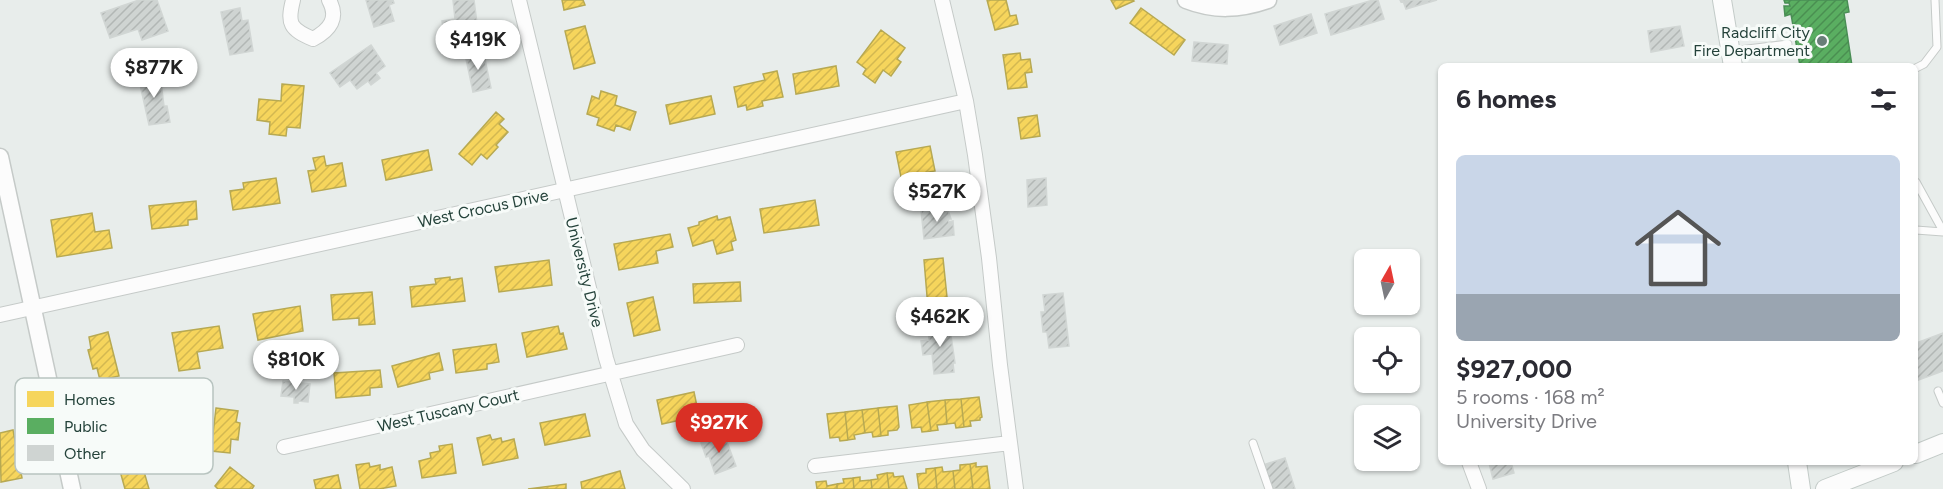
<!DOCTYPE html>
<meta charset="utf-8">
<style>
body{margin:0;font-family:Figtree,sans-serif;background:#f7f7f7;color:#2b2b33;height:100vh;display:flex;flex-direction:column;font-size:22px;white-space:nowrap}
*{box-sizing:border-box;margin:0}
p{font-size:20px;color:#7c7c81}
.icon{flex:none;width:33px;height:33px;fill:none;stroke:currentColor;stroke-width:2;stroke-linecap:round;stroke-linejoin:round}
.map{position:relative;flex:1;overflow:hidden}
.panel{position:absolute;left:1438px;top:63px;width:480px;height:402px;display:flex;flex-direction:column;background:#fff;border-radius:9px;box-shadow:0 2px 4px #0004}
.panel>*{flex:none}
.needle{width:39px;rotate:9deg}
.tools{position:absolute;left:1354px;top:249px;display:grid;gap:12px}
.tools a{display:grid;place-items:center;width:66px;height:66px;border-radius:9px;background:#fff;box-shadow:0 2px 4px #0004;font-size:30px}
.price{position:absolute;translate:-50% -51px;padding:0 14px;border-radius:21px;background:#fff;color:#222;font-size:20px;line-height:39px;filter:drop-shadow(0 2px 3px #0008)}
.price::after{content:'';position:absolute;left:50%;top:36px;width:18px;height:14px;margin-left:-9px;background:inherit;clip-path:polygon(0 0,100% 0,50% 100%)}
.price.active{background:#d93025;color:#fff}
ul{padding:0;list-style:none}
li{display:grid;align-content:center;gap:12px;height:318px;padding:0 18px}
li span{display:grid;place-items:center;height:186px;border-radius:9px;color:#555}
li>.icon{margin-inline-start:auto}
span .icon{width:108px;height:108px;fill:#fffc;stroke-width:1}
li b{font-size:26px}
h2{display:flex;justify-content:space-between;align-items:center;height:72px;padding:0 18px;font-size:26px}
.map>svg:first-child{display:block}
.homes{fill:url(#homes-hatch);stroke:#b7a952;stroke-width:1.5}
.public{fill:url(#public-hatch);stroke:#4a8e55;stroke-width:1.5}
.building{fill:url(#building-hatch);stroke:#d1d6d4;stroke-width:1.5}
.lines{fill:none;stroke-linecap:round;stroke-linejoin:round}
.service-casing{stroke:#c5cac8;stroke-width:9}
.minor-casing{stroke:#c5cac8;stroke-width:16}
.tertiary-casing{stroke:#c5cac8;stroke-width:19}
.secondary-casing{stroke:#c3cbc8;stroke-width:20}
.service{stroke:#fcfcfc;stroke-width:7}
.minor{stroke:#fcfcfc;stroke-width:14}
.tertiary{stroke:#fcfcfc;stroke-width:16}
.secondary{stroke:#fcfcfc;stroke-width:18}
.poi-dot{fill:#697e78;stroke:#f7fbf9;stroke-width:2}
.labels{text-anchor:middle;stroke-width:6;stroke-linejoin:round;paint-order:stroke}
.poi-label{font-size:16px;fill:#24423a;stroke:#f7fbf9;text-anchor:end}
.street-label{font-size:16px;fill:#24423a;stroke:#f7fbf9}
.key{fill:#f7fbf9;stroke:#b8c4c0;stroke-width:1.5}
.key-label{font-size:16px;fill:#24423a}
</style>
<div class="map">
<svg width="1943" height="489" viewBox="0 0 1943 489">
<defs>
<pattern id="homes-hatch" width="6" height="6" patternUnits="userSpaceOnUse" patternTransform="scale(1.5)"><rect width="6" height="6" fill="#f6d55c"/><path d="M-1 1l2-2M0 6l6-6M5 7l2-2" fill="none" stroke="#d3b851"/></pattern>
<pattern id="public-hatch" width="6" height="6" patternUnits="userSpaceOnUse" patternTransform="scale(1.5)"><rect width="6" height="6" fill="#5aae61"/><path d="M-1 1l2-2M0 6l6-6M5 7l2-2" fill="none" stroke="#4a8f51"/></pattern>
<pattern id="building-hatch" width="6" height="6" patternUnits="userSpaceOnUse" patternTransform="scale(1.5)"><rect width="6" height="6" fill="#cfd4d2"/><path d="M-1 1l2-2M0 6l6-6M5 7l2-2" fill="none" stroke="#b2b7b5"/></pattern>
</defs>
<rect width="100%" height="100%" fill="#e8edeb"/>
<!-- homes -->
<path class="homes" d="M562,0H583L585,5L564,10Z
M987,0H1006L1010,16L1016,15L1018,24L995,30Z
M1111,0H1133L1134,1L1116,9Z
M1141,8L1185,40L1174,55L1130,23Z
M585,26L595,63L574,69L565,31Z
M881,30L905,48L897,59L901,62L891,76L883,70L875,83L863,74L866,69L857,62Z
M1020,53L1021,60L1030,59L1032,72L1025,73L1027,87L1008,89L1003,55Z
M836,66L839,86L796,94L793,74Z
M777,71L783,97L762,101L763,106L747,110L746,105L738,107L734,87L765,80L763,74Z
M282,84L304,86L300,128L287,127L286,136L269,134L270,122L257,120L259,99L281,101Z
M601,91L617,96L615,105L636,112L630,130L616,125L614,131L597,125L599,118L587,114L592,96L599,99Z
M711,96L715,114L670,124L666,105Z
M496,112L504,119L499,124L508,132L496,145L498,147L487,159L481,154L472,165L459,154Z
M1037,115L1040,136L1021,139L1018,118Z
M930,146L935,171L901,177L896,152Z
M428,150L432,170L386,180L382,160Z
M324,156L326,166L342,163L346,186L312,192L308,171L316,170L313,158Z
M276,178L280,203L233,210L230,191L244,189L243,183Z
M815,200L819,225L764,233L760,209Z
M196,201L197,219L188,220V225L152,229L149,206Z
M92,213L95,232L109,230L112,248L57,257L51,220Z
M717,216L718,220L730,217L736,240L731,242L733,250L717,254L713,240L693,246L688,228L699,225V222Z
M670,234L673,247L656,251L658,263L619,270L614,244Z
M943,258L948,307L928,308L924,260Z
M549,260L552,285L499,292L495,267Z
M450,277V280L462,278L465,301L412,307L410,287L436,284L435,279Z
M740,282L741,301L694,303L693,284Z
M372,292L375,324L359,325V318L333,320L331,295Z
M653,297L660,330L634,336L627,303Z
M300,306L303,331L258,340L253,314Z
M219,326L223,348L197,352L200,368L179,371L172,333Z
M558,326L560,334L563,333L567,349L527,357L522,333Z
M108,332L119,376L100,380L97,368L93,369L88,350L91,349L89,337Z
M496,344L499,362L487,364V369L456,373L453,350Z
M439,353L443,370L429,373L430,379L398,387L392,366Z
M380,370L382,387L370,388V395L336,398L334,373Z
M694,392L699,416L662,424L657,400Z
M979,397L982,417L980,418V420L970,421L971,426L964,427L961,399Z
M961,399L964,427L956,428L955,423L947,424L945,400Z
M945,400L947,424L937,425L938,430L931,431L927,402Z
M927,402L931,431L922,432L921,427L912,428L909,405Z
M897,406L899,427L897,430L888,431V435L881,436L878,408Z
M216,408L238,411L236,422L240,423L238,440L231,439L230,453L211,451Z
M878,408L881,436L873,437L872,432L865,433L862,410Z
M862,410L865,433L854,435L855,439L848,440L845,412Z
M845,412L848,440L840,441L839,437L830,438L827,414Z
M585,414L590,436L545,445L540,423Z
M13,430L22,478L1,482L0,433Z
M490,435L492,440L501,438L502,442L514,439L518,458L483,465L477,438Z
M452,444L456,473L422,478L419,461L431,458L430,453L440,451L439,446Z
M139,454L149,489H125L117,460Z
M369,463L370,467L380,465V470L392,467L396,486L379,489H360L356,465Z
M976,463V467L987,466L990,489H973L970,464Z
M970,464L973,489H955L953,471L960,470V465Z
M230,467L254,486L252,489H218L215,486Z
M942,467L943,472L953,471L955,489H937L935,468Z
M935,468L937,489H919L917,474L926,473V469Z
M620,471L625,489H582L581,482Z
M887,473L889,489H872L871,480L878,479L877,475Z
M887,473H893L894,477L903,476L907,489H889Z
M338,475L341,489H316L314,480Z
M860,477V481L871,480L872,489H854L853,478Z
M853,478L854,489H837V484L844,483L843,479Z
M826,481L827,486L837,484V489H817L816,482Z
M566,484V489H528Z"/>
<!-- public -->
<path class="public" d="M1784,0H1847L1849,12L1844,13L1852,66H1800L1791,14L1785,16L1784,6H1790L1789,3H1785Z"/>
<!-- building -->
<path class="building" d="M139,0H157L168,31L142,40L138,29L110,38L101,13Z
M366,0H393L394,3L389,5L394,21L374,27Z
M453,0H474L478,31L444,35L442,21L455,19Z
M1373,0H1378L1384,19L1331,35L1325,14Z
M1400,0H1437L1406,9L1403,1L1401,2Z
M240,8L242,21L248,20L253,51L230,55L221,12Z
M1311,14L1317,33L1280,45L1274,26Z
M1680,26L1684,46L1651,52L1648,31Z
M1194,42L1228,45L1227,64L1192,61Z
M371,45L385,66L376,73L380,78L371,85L368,81L357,89L350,80L340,87L330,73Z
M483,50L491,88L473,92L465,54Z
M158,73L160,82H161L164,106H167L170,122L149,125L139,80H142L141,75Z
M1046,178L1047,205L1028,207L1027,180Z
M947,207L951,219H948L949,222L953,221L954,235L924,239L921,210Z
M1063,293L1069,346L1049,348L1047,332H1043L1041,312H1045L1043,295Z
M949,322L955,363H953L954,372L934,374L932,354L923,355L921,341L929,340L928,324Z
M1943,333V371L1916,381V343Z
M283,381L310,384L308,402L298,401V403H294V397L281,396Z
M724,434L736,466L715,474L709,456L706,457L701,443Z
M1285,458L1295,489H1270L1263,465Z
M1492,462H1511L1514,473L1493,479L1489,463Z"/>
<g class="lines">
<defs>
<path id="service" d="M1731,51L1788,44
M1916,68L1924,64L1937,47L1935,0
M1916,182L1943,231
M1916,230L1943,232
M1938,391L1943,403
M1253,443L1269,489"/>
<path id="minor" d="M293,0C287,24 290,29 313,39C330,30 339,18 329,0
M519,0L606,358L626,424L643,450L683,489
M942,0L966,101L975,155L989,258L1000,365L1016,489
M0,315L966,101
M284,447L737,345
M1469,462L1479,489
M815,466L1010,443"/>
<path id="tertiary" d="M1186,0C1214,11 1239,10 1268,0
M0,157L72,489"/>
<path id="secondary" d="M1722,0L1733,66
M1916,454L1943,443
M1797,462L1801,489
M1825,489L1894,462"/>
</defs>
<!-- service casing -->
<use href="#service" class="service-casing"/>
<!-- minor casing -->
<use href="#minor" class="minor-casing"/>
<!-- tertiary casing -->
<use href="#tertiary" class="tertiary-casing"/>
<!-- secondary casing -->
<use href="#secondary" class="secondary-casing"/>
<!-- service -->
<use href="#service" class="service"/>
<!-- minor -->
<use href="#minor" class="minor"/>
<!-- tertiary -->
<use href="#tertiary" class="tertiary"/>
<!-- secondary -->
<use href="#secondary" class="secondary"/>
</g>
<!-- markers -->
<circle class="poi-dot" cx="1822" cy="41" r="6"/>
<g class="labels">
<!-- poi labels -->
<g class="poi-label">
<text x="1810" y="38">Radcliff City<tspan x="1810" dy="18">Fire Department</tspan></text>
</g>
<!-- street labels -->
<g class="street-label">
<text transform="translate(483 208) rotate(-12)" y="6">West Crocus Drive</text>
<text transform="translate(585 272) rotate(76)" y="6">University Drive</text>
<text transform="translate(448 410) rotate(-13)" y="6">West Tuscany Court</text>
</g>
</g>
<!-- legend -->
<rect x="15" y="378" width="198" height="96" rx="9" class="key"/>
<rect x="27" y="391" width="27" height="16" fill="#f6d55c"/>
<rect x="27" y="418" width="27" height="16" fill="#5aae61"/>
<rect x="27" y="445" width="27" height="16" fill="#cfd4d2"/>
<g class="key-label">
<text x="64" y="405">Homes</text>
<text x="64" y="432">Public</text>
<text x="64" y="459">Other</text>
</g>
</svg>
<div class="tools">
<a><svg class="needle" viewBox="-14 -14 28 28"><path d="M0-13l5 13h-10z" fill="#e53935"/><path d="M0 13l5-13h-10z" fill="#7c7c81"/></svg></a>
<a><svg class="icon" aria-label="locate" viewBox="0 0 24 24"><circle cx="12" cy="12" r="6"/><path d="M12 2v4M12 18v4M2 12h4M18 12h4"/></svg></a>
<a><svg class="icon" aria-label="layers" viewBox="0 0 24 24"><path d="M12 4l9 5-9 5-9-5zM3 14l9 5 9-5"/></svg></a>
</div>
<b class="price" style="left:478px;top:71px">$419K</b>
<b class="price" style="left:154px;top:99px">$877K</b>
<b class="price" style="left:937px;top:223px">$527K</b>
<b class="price" style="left:940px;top:348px">$462K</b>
<b class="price" style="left:296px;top:391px">$810K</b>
<b class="price active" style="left:719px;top:454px">$927K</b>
<section class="panel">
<h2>6 homes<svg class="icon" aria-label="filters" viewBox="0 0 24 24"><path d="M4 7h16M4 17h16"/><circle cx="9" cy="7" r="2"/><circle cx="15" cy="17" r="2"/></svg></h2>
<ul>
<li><span style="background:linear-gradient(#c9d6e8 75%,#9aa5b1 0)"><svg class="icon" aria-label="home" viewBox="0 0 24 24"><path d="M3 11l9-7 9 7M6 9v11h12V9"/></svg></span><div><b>$927,000</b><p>5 rooms · 168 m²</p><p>University Drive</p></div></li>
</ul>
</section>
</div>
